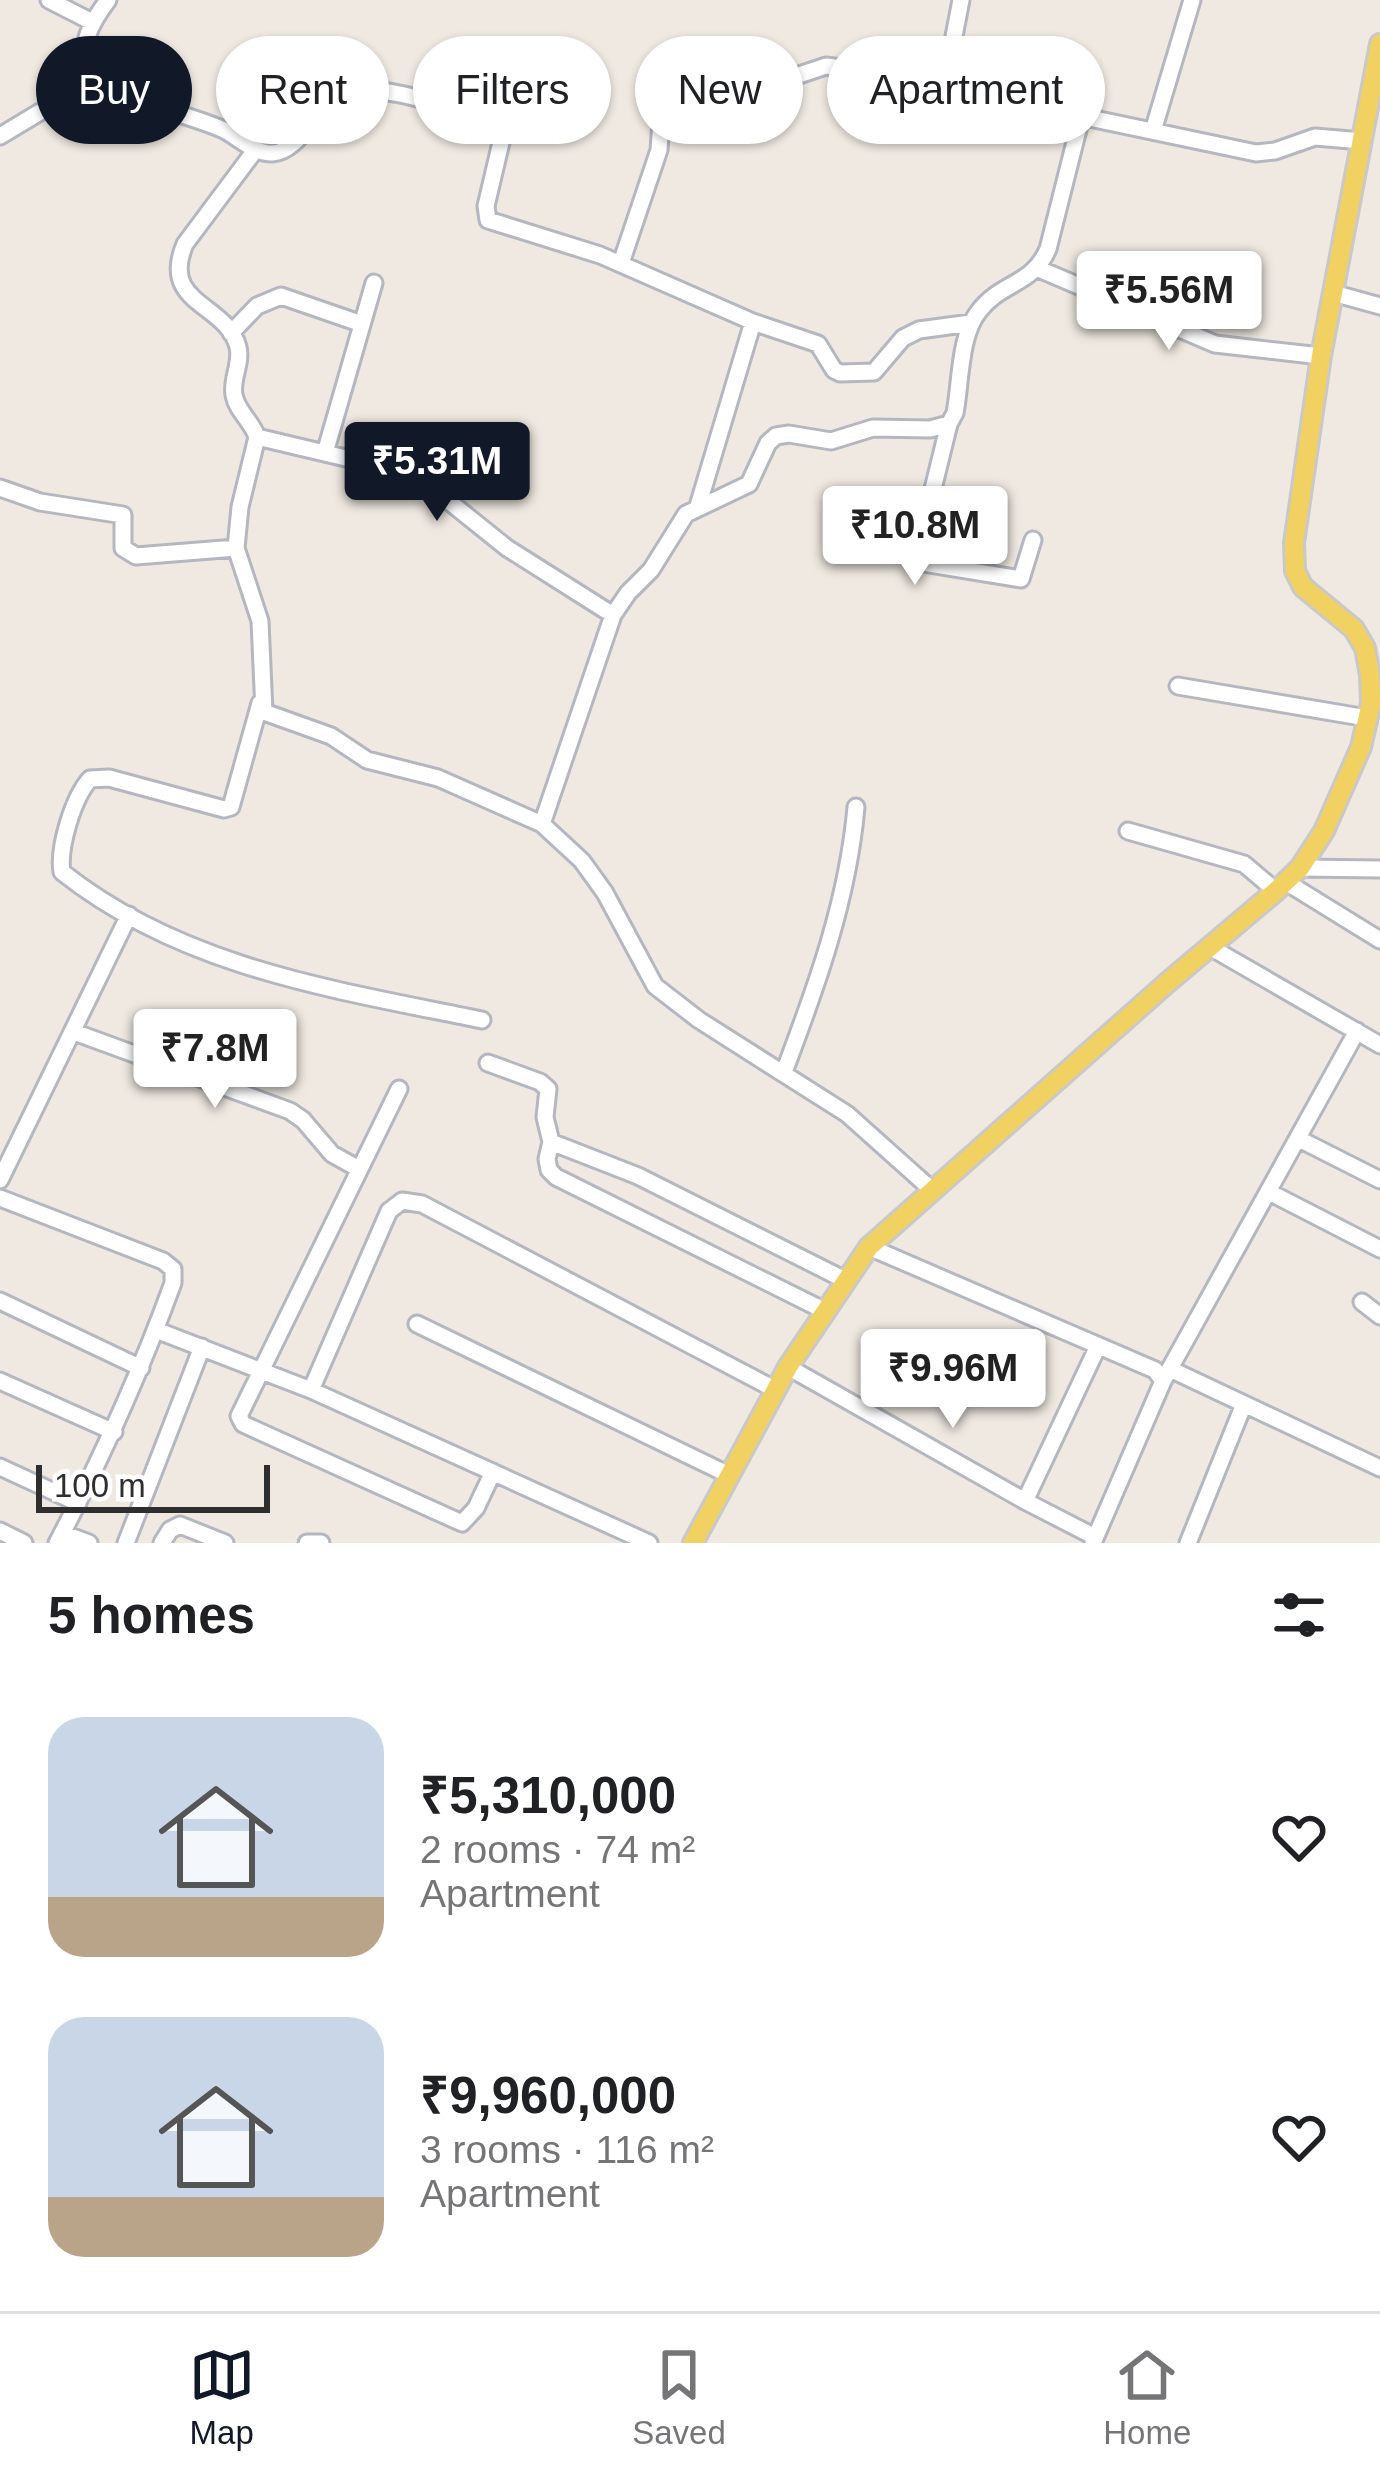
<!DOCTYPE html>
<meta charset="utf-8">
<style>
body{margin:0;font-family:Helvetica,sans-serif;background:#f6f6f6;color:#202124;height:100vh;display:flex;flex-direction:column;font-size:45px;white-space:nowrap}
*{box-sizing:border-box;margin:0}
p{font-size:39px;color:#757577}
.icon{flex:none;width:66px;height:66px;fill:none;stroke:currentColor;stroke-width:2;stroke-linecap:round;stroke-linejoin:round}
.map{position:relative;height:1543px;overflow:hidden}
.details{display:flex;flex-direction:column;background:#fff;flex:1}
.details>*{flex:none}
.guide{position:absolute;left:36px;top:36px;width:1308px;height:108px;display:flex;gap:24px}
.scale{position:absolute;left:36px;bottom:30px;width:234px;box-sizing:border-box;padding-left:12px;border:6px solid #2e2e2e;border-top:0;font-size:33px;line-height:42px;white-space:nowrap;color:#2e2e2e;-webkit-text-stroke:9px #fff;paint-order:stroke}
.price{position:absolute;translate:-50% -102px;padding:0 27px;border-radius:12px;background:#fff;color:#222;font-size:39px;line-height:78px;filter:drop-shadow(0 3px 6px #0008)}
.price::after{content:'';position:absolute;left:50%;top:72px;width:36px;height:27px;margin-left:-18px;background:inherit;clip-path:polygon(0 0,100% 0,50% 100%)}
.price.current{background:#111827;color:#fff}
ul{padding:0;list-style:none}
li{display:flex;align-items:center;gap:36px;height:300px;padding:0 48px}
li span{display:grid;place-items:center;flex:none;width:336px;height:240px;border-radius:36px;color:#555}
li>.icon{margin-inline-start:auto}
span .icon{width:144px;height:144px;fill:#fffc;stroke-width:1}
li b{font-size:51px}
h2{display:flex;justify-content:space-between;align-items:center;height:144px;padding:0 48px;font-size:51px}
.tag{padding:0 42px;border-radius:54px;background:#fff;box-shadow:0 3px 9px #0004;font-size:42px;line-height:108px}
.tag.current{background:#111827;color:#fff}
.tabs{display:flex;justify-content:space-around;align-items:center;height:168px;border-top:3px solid #e0e0e0;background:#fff;font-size:33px;color:#757577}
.tabs a{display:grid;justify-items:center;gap:6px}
.tabs .current{color:#111827}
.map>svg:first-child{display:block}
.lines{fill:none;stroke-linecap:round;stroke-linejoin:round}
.minor-casing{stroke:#b4b7c1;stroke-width:21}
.major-casing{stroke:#c9c9c9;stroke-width:24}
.minor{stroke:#fff;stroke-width:15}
.major{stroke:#f2d163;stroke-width:18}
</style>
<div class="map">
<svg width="1380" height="1543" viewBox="0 0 1380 1543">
<rect width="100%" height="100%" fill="#efe9e1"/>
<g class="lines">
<defs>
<path id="minor" d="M49,0L92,22
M108,0C90,24 78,46 88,76C127,105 180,110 224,130C239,138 255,154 273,153C302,151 318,100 351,92C384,83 451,109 486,117L498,123L503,134L486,206L488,220L600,255L753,322L818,344L834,370L840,373L874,372L903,338L919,330L971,323
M944,88L961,0
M1153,131L1192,0
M0,136L40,112
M256,149L185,244C159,305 227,303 238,347C242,363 231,379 234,395C237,412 252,421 257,437L240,507L236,548L260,621L264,712L331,736L367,760L438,778L542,824L582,861L605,893L655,986L699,1020L847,1114L932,1190
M621,263L659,150L663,92L668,74L678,68L778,82L826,66L866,71L1256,153L1275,151L1315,137L1362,141
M1039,269L1215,344L1321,356
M1333,293L1380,306
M231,333L257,306L281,296L362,324
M949,424L918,550L923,563L1021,579L1033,540
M257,437L388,468L426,483L507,548L613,615
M325,453L374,283
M0,488L40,502L123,515V548L136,556L236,548
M698,506L753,322
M1178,686L1367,718
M260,703L231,807L224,809L109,778L90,779C73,798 58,848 62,872C183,968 336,990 482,1020
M542,824L613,615L628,593L651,570L686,514L749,484L768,443L776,436L789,434L831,441L873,428L930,429L949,424L955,413C961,382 959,336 979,311C1002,281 1032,286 1048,249L1082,114
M1128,831L1244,864L1276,891
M1300,868L1380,869
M1286,882L1380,940
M1210,947L1380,1045
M74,1032L290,1111L303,1120L332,1154L359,1169
M488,1063L540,1082L548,1089L545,1117L551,1142L547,1159L549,1170L556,1177L825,1311
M784,1072C817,985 848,899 856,807
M399,1089L239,1416L243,1424L462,1523L476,1508L493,1472
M1299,1139L1380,1180
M551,1142L638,1176L845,1280
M0,1180L129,915
M1269,1192L1380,1249
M0,1198L163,1261L173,1269V1283C140,1373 102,1458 57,1543
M869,1247L1155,1370L1163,1381L1093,1543
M0,1301L141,1368
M1362,1302L1380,1316
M417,1324L727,1474
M156,1330L311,1390L649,1543
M788,1367L1025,1501L1095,1537
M1170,1369L1380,1468
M0,1381L114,1432
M1163,1381L1357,1031
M311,1390L389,1211L402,1201L422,1204L776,1390
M0,1467L78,1503
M1025,1501L1098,1346
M0,1531L24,1543
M62,1533L89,1543
M126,1543L202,1347
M162,1543L170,1530L180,1525L225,1543
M307,1543H321
M1188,1543L1244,1404"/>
<path id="major" d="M693,1543L788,1367L869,1247L1167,983L1276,891L1300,868L1324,831L1361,747L1371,703L1370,675L1365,648L1354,629L1303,587L1295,571L1294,543L1321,356L1380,44"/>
</defs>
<!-- minor casing -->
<use href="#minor" class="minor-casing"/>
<!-- major casing -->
<use href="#major" class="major-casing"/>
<!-- minor -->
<use href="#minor" class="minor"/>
<!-- major -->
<use href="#major" class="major"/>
</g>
</svg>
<div class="scale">100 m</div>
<b class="price" style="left:1169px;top:353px">₹5.56M</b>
<b class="price current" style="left:437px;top:524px">₹5.31M</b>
<b class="price" style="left:915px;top:588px">₹10.8M</b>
<b class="price" style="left:215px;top:1111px">₹7.8M</b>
<b class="price" style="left:953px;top:1431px">₹9.96M</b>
<div class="guide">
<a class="tag current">Buy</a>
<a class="tag">Rent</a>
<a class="tag">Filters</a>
<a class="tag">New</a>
<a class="tag">Apartment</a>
</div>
</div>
<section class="details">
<h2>5 homes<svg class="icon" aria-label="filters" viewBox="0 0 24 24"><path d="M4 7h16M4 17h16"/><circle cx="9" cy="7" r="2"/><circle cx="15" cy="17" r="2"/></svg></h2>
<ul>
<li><span style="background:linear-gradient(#c9d6e8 75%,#b9a48a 0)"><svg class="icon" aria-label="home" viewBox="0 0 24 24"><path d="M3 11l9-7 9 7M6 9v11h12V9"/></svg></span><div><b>₹5,310,000</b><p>2 rooms · 74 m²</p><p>Apartment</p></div><svg class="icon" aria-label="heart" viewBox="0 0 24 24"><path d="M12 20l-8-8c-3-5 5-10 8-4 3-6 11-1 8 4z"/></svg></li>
<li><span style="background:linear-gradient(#c9d6e8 75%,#b9a48a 0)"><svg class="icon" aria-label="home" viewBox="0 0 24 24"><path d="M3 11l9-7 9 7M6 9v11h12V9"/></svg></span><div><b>₹9,960,000</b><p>3 rooms · 116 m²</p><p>Apartment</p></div><svg class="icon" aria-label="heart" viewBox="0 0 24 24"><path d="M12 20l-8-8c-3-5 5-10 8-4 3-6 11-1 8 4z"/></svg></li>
</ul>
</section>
<nav class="tabs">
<a class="current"><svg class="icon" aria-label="map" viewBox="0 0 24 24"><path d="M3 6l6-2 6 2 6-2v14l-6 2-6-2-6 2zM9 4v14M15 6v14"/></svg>Map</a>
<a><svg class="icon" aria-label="saved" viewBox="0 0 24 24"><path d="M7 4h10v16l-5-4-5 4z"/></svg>Saved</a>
<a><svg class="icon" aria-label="home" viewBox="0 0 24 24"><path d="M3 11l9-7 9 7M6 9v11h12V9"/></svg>Home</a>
</nav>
